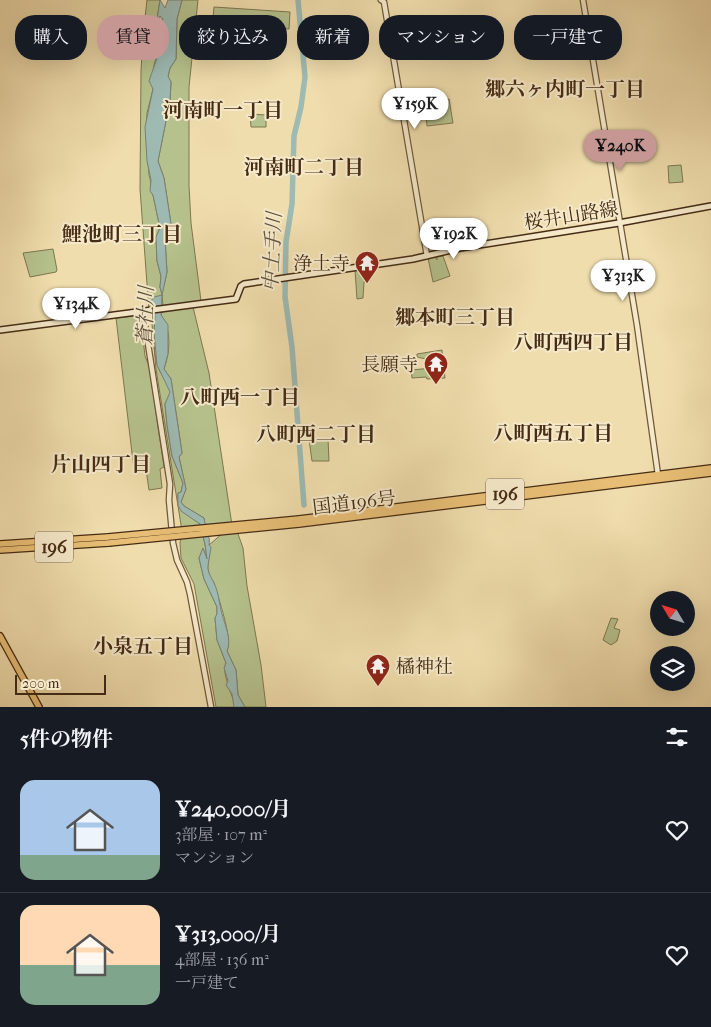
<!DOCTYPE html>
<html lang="ja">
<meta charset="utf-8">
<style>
body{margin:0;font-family:"IM FELL French Canon","Noto Serif JP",serif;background:#242831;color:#f1f3f6;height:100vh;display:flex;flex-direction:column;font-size:19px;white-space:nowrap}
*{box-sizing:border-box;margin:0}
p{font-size:16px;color:#9ea1a6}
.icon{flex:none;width:28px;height:28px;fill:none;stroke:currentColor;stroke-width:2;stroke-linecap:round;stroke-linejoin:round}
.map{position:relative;height:707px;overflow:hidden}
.side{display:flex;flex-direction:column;background:#171b24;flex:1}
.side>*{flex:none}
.guide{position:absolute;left:15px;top:15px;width:681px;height:45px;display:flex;gap:10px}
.needle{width:32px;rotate:308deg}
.fabs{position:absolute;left:650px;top:591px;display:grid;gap:10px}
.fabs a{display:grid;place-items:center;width:45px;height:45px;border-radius:50%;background:#171b24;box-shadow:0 5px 20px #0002;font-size:25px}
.scale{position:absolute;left:15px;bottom:12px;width:91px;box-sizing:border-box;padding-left:5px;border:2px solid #462c15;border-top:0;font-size:14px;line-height:18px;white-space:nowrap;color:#462c15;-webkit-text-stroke:4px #f5e9ca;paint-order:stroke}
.price{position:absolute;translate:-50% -42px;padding:0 11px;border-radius:18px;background:#fff;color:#222;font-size:16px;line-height:32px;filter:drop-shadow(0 1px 2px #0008)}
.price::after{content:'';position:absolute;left:50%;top:30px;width:15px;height:11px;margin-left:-8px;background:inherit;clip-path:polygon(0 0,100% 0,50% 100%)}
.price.active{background:#c59692;color:#111}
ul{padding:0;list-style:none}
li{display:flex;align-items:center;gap:15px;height:125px;padding:0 20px}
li+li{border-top:1px solid #363941}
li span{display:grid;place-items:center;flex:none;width:140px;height:100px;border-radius:15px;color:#555}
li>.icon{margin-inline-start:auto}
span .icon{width:60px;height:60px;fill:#fffc;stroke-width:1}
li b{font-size:21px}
h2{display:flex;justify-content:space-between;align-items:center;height:60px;padding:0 20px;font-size:21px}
.chip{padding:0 18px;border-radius:20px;background:#171b24;box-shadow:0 5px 20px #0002;font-size:18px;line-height:45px}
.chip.active{background:#c59692;color:#111}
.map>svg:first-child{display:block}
.green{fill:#b6c28d;stroke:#7e7751}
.water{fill:#9dbab3;stroke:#7a8174}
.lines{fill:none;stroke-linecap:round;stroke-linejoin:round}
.river{stroke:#9dbab3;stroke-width:5.5}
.tertiary-casing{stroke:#70583b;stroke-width:7}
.secondary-casing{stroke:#462c15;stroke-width:8}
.trunk-casing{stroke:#462c15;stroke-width:8}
.tertiary{stroke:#f5e9ca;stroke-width:4.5}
.secondary{stroke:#f5e9ca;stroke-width:5}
.trunk{stroke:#e8be76;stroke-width:5.5}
.trunk-bridge-casing{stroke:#462c15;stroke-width:8;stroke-linecap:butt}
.trunk-bridge{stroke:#e8be76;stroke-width:5.5}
.labels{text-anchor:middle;stroke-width:4;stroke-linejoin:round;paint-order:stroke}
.shield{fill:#f5e9ca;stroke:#7a654b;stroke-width:1}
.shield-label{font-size:18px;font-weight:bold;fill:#462c15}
.street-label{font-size:19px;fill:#462c15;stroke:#f5e9ca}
.poi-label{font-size:19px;fill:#462c15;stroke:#f5e9ca;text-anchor:end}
.neighbourhood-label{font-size:20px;font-weight:bold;fill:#462c15;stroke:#f5e9ca}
.water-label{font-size:20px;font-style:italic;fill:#5c503c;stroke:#f5e9ca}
</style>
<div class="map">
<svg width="711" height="707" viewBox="0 0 711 707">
<rect width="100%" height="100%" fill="#f0ddad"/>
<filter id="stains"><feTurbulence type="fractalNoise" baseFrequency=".004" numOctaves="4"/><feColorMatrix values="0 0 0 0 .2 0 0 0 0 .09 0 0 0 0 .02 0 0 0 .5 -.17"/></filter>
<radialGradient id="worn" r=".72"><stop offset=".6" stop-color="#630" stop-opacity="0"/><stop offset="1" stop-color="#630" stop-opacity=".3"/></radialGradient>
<!-- green -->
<path class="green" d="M147,0H160L156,26L144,47C159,32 153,32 160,16L163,19L159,31L161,35L158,52L154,65L153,89L147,113L146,135L149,175C152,182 149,189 153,195L160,228L156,237L157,261L161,276L160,287L162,294L167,272L165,239L171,224L164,178L158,161L170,101L171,82L168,77L170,68L176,59L177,19L182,0H198L189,87V186L191,223L201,301L163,306L162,295C155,317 151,341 157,364C160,374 168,382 171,392L165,404L167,425L172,456L183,483L181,492L178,493V505L185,513L200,524L205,544L207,559L203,549L199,558L204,579L217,607V614L215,618L217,640L226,663C221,673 233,695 235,707H216L194,584L181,558L180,543L182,531L156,369L151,313L149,311L140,189L141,71L142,52L144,47L142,45Z
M214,7L290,12L289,29L274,28L271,51L246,49L245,56L210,53Z
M449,99L453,123L427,126L425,105Z
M250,114L266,115V127H251Z
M681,165L683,182L669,183L668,166Z
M53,249L57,270L56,272L30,277L23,253Z
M443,256L450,276L433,282L428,258L435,257L437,260V257Z
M369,267L370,281L364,282L363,298L357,299L355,270Z
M193,307L209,373L232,525L238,534L243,548L247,586L261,665L266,707H245L238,695L236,670L227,651C233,639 218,597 214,583C202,567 212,561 209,545L231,526L205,529L204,518L184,506L181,502L186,489L179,457L182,453L171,379L164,369C170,351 172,332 161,315L162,312Z
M133,316L141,321L145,356L149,366L164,467L160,469L162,488L149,490L146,469L134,470L116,318Z
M442,350L443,360L435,361L417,357V354Z
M444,367L445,378L427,379L426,377L412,378L411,370Z
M309,439H328L329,461H312Z
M611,618L618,619L614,628L620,630L617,641L611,645L603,640Z"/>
<!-- water -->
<path class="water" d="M160,0L165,8L168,0H182L177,19L176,59L170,68L168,76L171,82L170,101L158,161L164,178L171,224L165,239L167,272L162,295L161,315L168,325V354L164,369L171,379L182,453L179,457L186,489L181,502L184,506L204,518C205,526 211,538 209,545L211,547C211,549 207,568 208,569C209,575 212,578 214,583C219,593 219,604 222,614C225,625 232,640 227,651L236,670L238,695L245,707H234L232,694L226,685L228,681L224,668L226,663L217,640L215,618L217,614V607L204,579L199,558L203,548L207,559L205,544L200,524L181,511L178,505V493L181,492L183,483L172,456L167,425L165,404L170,392L157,365L154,333L155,315L151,313V301L154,297L162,295L160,287L161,276L157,261L156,237L160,228L153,195L150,191L151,180L147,161L145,127L153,89L149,81C152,71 157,61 159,50C161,39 157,28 163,19L160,16C153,29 163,34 148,44L147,48L145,50L144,47L156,26Z"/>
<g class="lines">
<!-- river -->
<path class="river" d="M298,0L305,77L301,107L294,136L292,204L286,242L285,297L292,347L304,505"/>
<defs>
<path id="tertiary" d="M381,0L384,2L427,256
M583,0L637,325L658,475
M143,312L170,484L169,500L173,543L177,560L187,582L190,594L211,707"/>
<path id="secondary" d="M0,330L236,299L241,286L244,284L413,259L460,248L619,223L711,206"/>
<path id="trunk" d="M299,519L711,468
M299,524L711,473
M0,544L108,537
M0,550L109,543
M0,636L39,707"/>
</defs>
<!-- tertiary casing -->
<use href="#tertiary" class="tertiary-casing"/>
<!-- secondary casing -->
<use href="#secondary" class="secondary-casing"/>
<!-- trunk casing -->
<use href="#trunk" class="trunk-casing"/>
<!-- tertiary -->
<use href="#tertiary" class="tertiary"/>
<!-- secondary -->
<use href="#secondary" class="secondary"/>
<!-- trunk -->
<use href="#trunk" class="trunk"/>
<defs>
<path id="trunk-bridge" d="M108,537L299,519
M109,543L299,524"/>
</defs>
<!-- trunk-bridge casing -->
<use href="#trunk-bridge" class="trunk-bridge-casing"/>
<!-- trunk-bridge -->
<use href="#trunk-bridge" class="trunk-bridge"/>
</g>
<!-- icons -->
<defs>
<symbol id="temple-pin" viewBox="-11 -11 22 30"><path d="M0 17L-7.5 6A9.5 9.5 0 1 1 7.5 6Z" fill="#8f2418" stroke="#f5e9ca"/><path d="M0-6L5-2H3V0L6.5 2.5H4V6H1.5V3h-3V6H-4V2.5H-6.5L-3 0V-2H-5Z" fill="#fff"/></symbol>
</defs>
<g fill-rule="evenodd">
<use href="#temple-pin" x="353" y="249" width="28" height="38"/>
<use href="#temple-pin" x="422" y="350" width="28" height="38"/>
<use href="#temple-pin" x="364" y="652" width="28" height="38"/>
</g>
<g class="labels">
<!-- shield labels -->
<g class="shield">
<rect x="486" y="478.5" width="38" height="31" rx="4"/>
<rect x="35" y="531.5" width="38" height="31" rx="4"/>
</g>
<g class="shield-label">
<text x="505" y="500">196</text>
<text x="54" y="553">196</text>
</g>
<!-- street labels -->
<g class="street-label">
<text transform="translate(571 215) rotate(-9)" y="7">桜井山路線</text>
<text transform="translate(354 502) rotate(-7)" y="7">国道196号</text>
</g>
<!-- poi labels -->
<g class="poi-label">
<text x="350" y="270">浄土寺</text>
<text x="418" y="371">長願寺</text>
<text x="396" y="673" text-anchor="start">橘神社</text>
</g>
<!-- neighbourhood labels -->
<g class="neighbourhood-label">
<text x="565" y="96">郷六ヶ内町一丁目</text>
<text x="223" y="117">河南町一丁目</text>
<text x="304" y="174">河南町二丁目</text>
<text x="122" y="241">鯉池町三丁目</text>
<text x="455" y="324">郷本町三丁目</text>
<text x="573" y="349">八町西四丁目</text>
<text x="240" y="404">八町西一丁目</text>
<text x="553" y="440">八町西五丁目</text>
<text x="316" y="441">八町西二丁目</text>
<text x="101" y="471">片山四丁目</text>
<text x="143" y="653">小泉五丁目</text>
</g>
<!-- water labels -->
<g class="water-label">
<text transform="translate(272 252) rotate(-87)" y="7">中土手川</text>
<text transform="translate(145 316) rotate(-88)" y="7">蒼社川</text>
</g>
</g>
<rect width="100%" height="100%" filter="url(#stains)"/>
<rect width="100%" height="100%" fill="url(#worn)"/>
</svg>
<div class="fabs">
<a><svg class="needle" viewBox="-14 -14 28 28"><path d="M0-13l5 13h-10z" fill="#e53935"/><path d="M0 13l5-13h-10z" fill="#9ea1a6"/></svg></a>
<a><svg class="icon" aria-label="layers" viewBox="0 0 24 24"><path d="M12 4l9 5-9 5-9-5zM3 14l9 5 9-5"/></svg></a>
</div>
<div class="scale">200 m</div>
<b class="price" style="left:415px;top:130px">¥159K</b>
<b class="price active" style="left:620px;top:172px">¥240K</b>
<b class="price" style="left:454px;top:260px">¥192K</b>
<b class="price" style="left:623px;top:302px">¥313K</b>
<b class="price" style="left:76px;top:330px">¥134K</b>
<div class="guide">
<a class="chip">購入</a>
<a class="chip active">賃貸</a>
<a class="chip">絞り込み</a>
<a class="chip">新着</a>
<a class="chip">マンション</a>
<a class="chip">一戸建て</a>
</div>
</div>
<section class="side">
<h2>5件の物件<svg class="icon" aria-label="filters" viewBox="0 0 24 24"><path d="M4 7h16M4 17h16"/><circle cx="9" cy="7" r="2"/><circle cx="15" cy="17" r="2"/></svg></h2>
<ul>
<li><span style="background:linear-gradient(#a9c7e8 75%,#7fa58c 0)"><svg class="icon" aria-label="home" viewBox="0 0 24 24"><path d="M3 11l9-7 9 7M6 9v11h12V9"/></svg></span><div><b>¥240,000/月</b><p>3部屋 · 107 m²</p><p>マンション</p></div><svg class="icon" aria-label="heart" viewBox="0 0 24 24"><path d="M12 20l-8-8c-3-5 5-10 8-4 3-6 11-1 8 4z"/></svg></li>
<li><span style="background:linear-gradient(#ffd9b3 60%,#7fa58c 0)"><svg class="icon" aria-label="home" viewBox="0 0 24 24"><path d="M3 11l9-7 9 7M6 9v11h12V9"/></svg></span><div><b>¥313,000/月</b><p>4部屋 · 136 m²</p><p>一戸建て</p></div><svg class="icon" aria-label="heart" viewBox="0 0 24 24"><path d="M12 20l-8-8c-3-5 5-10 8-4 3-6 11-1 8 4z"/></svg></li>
</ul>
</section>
